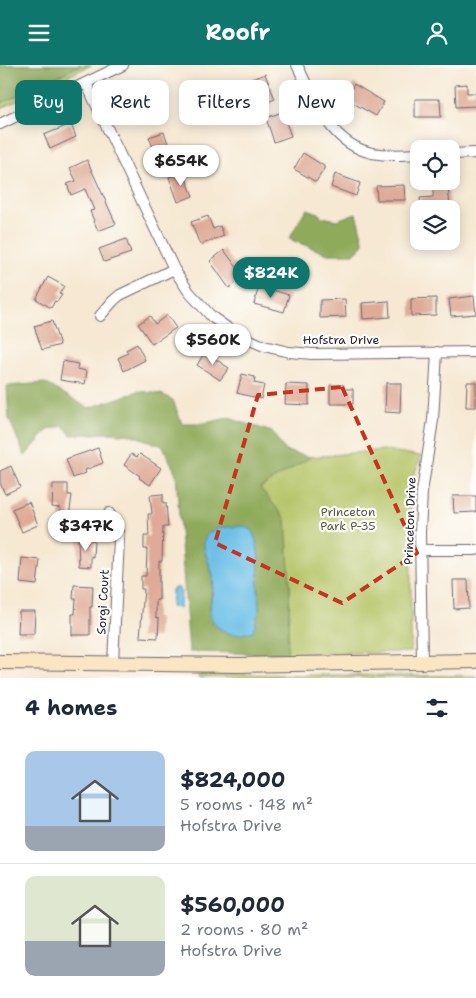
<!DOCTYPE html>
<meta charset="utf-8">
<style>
body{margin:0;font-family:"Shantell Sans",sans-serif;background:#f6f6f7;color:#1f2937;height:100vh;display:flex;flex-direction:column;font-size:19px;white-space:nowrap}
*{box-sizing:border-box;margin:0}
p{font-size:16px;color:#747a83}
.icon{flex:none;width:28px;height:28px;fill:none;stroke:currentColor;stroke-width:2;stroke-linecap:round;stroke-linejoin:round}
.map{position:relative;height:613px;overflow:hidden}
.sheet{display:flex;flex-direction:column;background:#fff;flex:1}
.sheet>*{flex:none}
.hud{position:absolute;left:15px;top:15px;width:446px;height:45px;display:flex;gap:10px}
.fabs{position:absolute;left:410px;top:75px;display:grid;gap:10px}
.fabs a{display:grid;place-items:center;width:50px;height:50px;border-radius:10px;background:#fff;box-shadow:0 2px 12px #0003;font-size:25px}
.price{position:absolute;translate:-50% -42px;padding:0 11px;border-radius:18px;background:#fff;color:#222;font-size:16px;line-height:32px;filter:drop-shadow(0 1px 2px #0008)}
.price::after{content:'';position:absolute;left:50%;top:30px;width:15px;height:11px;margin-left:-8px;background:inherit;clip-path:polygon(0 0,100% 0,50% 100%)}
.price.on{background:#0f766e;color:#fff}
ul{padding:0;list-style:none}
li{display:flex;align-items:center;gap:15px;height:125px;padding:0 25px}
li+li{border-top:1px solid #e0e1e3}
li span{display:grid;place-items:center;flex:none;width:140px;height:100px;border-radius:10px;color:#555}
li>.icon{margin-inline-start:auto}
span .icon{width:60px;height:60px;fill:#fffc;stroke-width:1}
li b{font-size:21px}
h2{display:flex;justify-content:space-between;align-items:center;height:60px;padding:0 25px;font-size:21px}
.tag{padding:0 18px;border-radius:10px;background:#fff;box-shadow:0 2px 12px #0003;font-size:18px;line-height:45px}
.tag.on{background:#0f766e;color:#fff}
header{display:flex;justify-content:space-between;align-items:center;height:65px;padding:0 25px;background:#0f766e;color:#fff;font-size:22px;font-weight:700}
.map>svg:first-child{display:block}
.green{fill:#b5c467;stroke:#6c7351}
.forest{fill:#90aa5c;stroke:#59664c;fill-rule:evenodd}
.water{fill:#6cbfe8;stroke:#477092}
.building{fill:#dfab98}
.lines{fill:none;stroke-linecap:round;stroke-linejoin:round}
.minor-casing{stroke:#6c6770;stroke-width:12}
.secondary-casing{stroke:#6c6770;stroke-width:16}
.minor{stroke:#fff;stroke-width:10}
.secondary{stroke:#fbe6c4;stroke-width:14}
.marked{fill:none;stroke:#c8321e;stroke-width:4;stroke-dasharray:10 6;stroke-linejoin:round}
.labels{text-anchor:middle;stroke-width:4.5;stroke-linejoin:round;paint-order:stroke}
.street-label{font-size:12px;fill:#22223b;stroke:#fdfcf7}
.park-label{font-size:12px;fill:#555b4a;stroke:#fdfcf7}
</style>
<header><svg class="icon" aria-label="menu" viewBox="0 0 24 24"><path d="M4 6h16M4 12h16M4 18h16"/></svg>Roofr<svg class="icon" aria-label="person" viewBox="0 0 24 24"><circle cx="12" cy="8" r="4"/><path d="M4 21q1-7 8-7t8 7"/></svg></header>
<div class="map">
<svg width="476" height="613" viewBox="0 0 476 613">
<rect width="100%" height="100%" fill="#fdfcf7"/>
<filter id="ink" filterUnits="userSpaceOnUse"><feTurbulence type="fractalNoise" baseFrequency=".02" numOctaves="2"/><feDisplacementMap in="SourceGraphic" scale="10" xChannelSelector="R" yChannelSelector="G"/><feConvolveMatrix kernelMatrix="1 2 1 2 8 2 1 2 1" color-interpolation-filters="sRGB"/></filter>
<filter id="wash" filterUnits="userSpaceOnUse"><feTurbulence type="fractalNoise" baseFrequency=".0096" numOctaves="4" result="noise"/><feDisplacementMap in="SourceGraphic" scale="20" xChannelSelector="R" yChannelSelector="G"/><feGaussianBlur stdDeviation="1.12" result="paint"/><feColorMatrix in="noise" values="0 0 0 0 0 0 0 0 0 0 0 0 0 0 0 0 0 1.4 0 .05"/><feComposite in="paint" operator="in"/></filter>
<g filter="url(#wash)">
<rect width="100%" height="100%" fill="#f6e8d2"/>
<!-- green -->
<path class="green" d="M0,0H91L0,44Z
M384,385L421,391L415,408L411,443V587L287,589L290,521L247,423L311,392Z
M199,609L476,611V613H198Z"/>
<!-- forest -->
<path class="forest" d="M0,0H81L0,39Z
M306,144L318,148L322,152L337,155L356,148L364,179L354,189H328L289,174Z
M45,318L89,343L139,326L161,329L173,335L182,359H199L229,353L272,367L285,386L311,392L260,423L286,454L290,521L287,589L189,587L176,409L163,381L132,370L111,368L71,370L64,361L48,365L25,391L9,354L7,321ZM204,483L258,521L259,546L210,544L213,512Z"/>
<!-- water -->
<path class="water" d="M243,461L252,465L257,478L259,495L258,521L259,546L253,566C245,569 234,571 226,567C198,554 216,534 213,512C212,500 196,478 209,468C217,461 233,462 243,461Z
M174,523H179V525L181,526L180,543L171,542L172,525H174Z"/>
<g id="blocks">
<!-- building -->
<path class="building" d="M265,9L275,34L261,40L250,15Z
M354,19L384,37L376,51L346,34Z
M467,19V28H476V41L456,42L455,20Z
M156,23L162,36L157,38L159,43L138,54L129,36Z
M415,34H440L441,52H415Z
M282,47L291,71L274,77L266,53Z
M71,59L76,72L50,84L44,70Z
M164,67L173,92L159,97L149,72Z
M303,88L324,101V104L316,117L294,104Z
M87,95L116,159L98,166L90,146L94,145L85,124L71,130L67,119L76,116L70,103Z
M183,106L193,131L178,137L169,112Z
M335,109L360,118L356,131L331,122Z
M448,119L450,144H421L420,133L433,132V120Z
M404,120L405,135H377L376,121Z
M208,151L213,164L220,161L224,171L200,180L191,157Z
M126,174L131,188L104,197L99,184Z
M224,185L244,212L229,223L210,196Z
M48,212L64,221L59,229L62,230L57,237L55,236L51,243L36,234Z
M259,221L289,230L284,247L254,239Z
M474,231L476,249L451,251L449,234Z
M436,233V250L411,251V234Z
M345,234L346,252L320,253V235Z
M389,236L390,252L363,254L362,238Z
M167,250L176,263L152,279L138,259L150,251L155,259Z
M52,256L60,280L42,285L34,261Z
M137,279L145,295L124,306L118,293L128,288L126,285Z
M205,287L229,303L220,315L197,300Z
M63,296L78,299L77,304L87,306L85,319L60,315Z
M242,309L255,312L254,318L264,320L261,334L237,328Z
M467,317H476V342H466Z
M386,318H401L400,348L385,347Z
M286,319L309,320V340L285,339Z
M330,320H344V324H353V339H330Z
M98,383L103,398L85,405L86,408L73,413L66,394Z
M131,389L137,392L140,389L161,403L150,420L139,413L140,411L124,400Z
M11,401L20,422L5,429L0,418V406Z
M53,419H68V430H72L69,452H60L61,443L52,442Z
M163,429V438H166L168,462H163L162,496H159V535H156V552L159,553L158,573L140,572L144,524H141V511H146L147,484H144V471H149L148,449H152L150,430Z
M453,431H476V447L454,448Z
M29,437L38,460L22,467L12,444Z
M78,474L94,475L93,492L91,491V502L79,501Z
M22,493L40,495L37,520L20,518Z
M453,515H468L469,543L454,544Z
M74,520L93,521L92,542H90V570H72V549H75L76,534H73Z
M19,546H35L34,569H18Z"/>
</g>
</g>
<g filter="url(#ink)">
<use href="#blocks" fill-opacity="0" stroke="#6c6770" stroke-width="1"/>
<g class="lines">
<defs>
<path id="minor" d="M297,0C314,34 330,79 372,88C388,91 403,90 419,89
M86,18L174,204L189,227L212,252L236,269L264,281L289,287L312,289L476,287
M0,59L123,0
M451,89L476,88
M100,251L113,236L120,230L174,204
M109,448L118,467L119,474L113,598
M421,485H476
M422,597L420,467L422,427L433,355L437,287"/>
<path id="secondary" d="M0,597L239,600L476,596"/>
</defs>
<!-- minor casing -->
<use href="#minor" class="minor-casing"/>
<!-- secondary casing -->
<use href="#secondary" class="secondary-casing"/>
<!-- minor -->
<use href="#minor" class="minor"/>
<!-- secondary -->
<use href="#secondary" class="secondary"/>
</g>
</g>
<!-- marked area -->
<path class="marked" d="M342,322L417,488L342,538L215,478L258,330Z"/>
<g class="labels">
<!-- street labels -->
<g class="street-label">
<text x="341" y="279">Hofstra Drive</text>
<text transform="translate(410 456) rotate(-88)" y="4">Princeton Drive</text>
<text transform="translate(103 537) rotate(-87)" y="4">Sorgi Court</text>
</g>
<!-- park labels -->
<g class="park-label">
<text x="348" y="451">Princeton<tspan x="348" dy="14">Park P-35</tspan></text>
</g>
</g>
</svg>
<div class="fabs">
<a><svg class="icon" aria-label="locate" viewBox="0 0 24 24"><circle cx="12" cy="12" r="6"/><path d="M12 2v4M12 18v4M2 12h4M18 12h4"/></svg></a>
<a><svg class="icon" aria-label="layers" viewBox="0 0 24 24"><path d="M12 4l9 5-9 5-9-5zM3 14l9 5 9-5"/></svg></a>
</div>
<b class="price" style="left:181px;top:122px">$654K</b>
<b class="price on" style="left:271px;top:234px">$824K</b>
<b class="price" style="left:213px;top:301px">$560K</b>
<b class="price" style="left:86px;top:487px">$347K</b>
<div class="hud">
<a class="tag on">Buy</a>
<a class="tag">Rent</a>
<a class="tag">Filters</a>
<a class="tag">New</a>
</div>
</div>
<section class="sheet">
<h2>4 homes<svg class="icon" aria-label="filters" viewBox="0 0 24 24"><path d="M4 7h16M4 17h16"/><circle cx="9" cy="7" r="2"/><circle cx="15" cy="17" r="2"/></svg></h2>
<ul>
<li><span style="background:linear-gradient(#a9c7e8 75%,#9aa5b1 0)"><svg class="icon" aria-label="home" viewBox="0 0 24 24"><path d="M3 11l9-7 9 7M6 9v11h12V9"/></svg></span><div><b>$824,000</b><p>5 rooms · 148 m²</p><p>Hofstra Drive</p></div></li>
<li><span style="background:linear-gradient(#dfe7d0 65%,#9aa5b1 0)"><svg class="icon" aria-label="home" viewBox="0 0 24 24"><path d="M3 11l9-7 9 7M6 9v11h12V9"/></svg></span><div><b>$560,000</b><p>2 rooms · 80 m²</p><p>Hofstra Drive</p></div></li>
</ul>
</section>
